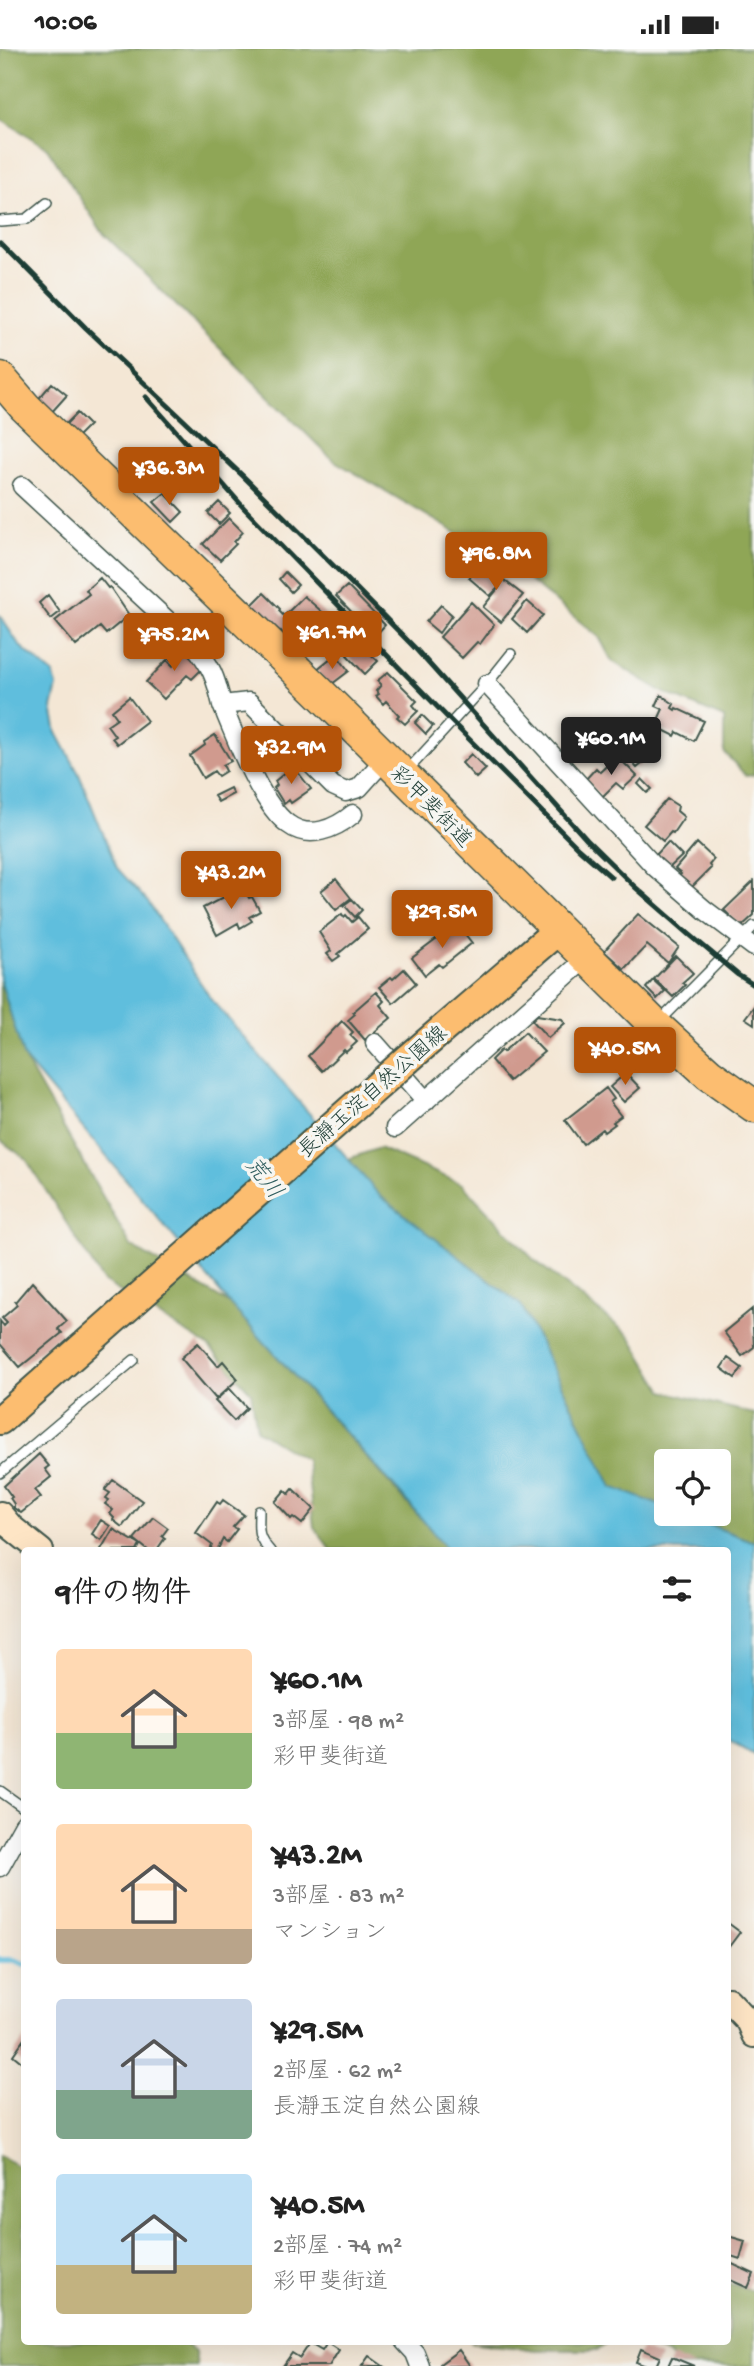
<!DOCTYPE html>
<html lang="ja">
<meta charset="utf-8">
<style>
body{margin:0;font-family:"Gochi Hand","Klee One",sans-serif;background:#f6f6f6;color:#222;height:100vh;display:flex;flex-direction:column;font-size:26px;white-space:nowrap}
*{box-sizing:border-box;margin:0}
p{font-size:23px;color:#767676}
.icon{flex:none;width:38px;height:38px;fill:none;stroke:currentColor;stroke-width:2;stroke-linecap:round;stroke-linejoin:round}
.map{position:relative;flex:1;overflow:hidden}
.drawer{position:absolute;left:21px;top:1498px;width:710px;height:798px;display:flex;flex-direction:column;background:#fff;border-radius:7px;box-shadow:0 7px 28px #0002}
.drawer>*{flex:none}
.tools{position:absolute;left:654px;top:1400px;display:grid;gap:14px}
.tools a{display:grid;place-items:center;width:77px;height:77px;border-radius:7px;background:#fff;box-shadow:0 7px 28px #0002;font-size:35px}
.price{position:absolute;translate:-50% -60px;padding:0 16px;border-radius:7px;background:#b45309;color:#fff;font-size:23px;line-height:46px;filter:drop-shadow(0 2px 4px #0008)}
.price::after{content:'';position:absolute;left:50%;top:42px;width:21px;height:16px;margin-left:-10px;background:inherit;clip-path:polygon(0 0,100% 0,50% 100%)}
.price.active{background:#222;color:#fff}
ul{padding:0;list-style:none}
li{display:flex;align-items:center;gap:21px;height:175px;padding:0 35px}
li span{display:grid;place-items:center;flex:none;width:196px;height:140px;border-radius:7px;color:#555}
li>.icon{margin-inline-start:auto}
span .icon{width:84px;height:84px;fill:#fffc;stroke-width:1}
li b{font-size:30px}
h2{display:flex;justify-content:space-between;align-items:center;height:84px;padding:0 35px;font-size:30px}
.status{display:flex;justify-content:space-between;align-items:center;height:49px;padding:0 35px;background:#fff;direction:ltr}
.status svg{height:19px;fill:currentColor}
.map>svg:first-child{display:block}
.forest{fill:#8fa657;stroke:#577246;stroke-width:2}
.water{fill:#5ebedd;stroke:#3e7e88;stroke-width:2}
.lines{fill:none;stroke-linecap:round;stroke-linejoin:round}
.stream{stroke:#5ebedd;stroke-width:6}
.building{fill:#d09a8e}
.lane-casing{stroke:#3f564c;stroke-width:12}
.street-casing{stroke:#3f564c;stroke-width:21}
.secondary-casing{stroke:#3f564c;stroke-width:28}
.primary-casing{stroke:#3f564c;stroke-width:32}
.highway-casing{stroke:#3f564c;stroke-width:35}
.lane{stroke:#fff;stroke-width:9}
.street{stroke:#fff;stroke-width:18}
.secondary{stroke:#fee5c5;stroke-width:24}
.primary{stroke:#fcbd6f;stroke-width:28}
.highway{stroke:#fcbd6f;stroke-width:32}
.rail{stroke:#1f3d34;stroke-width:5}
.primary-bridge-casing{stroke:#3f564c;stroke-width:32;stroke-linecap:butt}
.primary-bridge{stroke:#fcbd6f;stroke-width:28}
.labels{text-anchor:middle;stroke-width:7;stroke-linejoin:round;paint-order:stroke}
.street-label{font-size:21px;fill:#1f3d34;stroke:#f6f6f2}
.water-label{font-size:23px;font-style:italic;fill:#2f5d5e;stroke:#f6f6f2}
</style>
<div class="status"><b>10:06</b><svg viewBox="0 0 49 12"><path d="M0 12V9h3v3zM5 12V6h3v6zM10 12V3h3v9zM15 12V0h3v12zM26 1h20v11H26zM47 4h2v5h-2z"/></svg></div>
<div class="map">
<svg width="754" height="2317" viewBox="0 0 754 2317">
<rect width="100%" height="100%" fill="#f6f6f2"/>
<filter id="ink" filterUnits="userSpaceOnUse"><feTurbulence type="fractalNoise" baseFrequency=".0143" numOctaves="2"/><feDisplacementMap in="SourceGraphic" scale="14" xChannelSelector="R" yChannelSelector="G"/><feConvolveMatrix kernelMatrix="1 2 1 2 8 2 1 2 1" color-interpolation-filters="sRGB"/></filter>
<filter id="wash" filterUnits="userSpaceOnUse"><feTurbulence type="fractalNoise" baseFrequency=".00686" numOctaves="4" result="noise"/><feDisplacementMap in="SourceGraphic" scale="28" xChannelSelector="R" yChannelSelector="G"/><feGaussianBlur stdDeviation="1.57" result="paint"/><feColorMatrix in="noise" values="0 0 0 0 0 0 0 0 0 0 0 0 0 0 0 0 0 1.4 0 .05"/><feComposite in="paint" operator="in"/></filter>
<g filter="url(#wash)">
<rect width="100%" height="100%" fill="#f4e7d5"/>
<!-- forest -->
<path class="forest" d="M0,0H754V726L746,727L724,703V669L663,643L612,612L599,588L509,515L333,411L103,184L47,99L0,69Z
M0,930L24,1009L131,1197L230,1255L449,1501H331L314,1478L306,1411L257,1381L251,1343L208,1297L103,1232L26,1110L0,1091Z
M379,1099L462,1135L533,1210L630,1287L663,1342L754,1365V1493L681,1465H719V1412H667V1459L612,1438L521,1256L380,1147L348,1110Z
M0,2106L24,2121V2292L182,2293L195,2303L197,2317H0Z
M728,2234L754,2242V2317H679L667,2305L634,2293L728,2292Z
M470,2293L607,2292V2293L597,2301H536Z"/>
<!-- water -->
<path class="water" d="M0,567L20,597L53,625L57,637L52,659L57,684L78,723L117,819L148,853L211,950L380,1147L521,1256L612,1438L667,1459V1465H681L754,1493V1705L728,1691V1502L448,1501L400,1444L230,1255L24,1009L0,930Z"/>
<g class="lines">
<!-- stream -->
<path class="stream" d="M0,1911H14L24,1915"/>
</g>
<g id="blocks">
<!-- building -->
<path class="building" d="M52,334L67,346L50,365L36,353Z
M77,364L89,376L77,388L65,376Z
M165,444L183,463L173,473L154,453Z
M219,453L230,464L219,475L208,464Z
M229,469L243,483L234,493L236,495L220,511L203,495Z
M482,514L523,546L501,573L483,558L500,537L490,547L469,529Z
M285,523L298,536L291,543L279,530Z
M100,529L108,539L110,538L129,566L106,585L100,578L76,597L55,572L89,545L86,541Z
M347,537L385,576L375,587L336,547Z
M264,544L280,560L279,562L284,567L304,547L328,568L294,601L286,592L288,590L281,582L277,586L251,557Z
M48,546L60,563L51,570L39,554Z
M527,552L543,566L527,584L512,570Z
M471,553L494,576L480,595L477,593L462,609L440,588Z
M441,556L452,566L439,584L426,573Z
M338,581L351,594L346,599L333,587Z
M328,584L336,595L331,599L322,589Z
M359,594L378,612L365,625L347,606Z
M181,598L203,619L192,630L187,626L164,650L146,633L167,611L173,617L175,614L170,609Z
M336,605L349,622L328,638L316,621Z
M388,623L417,652L413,656L418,662L405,675L397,668L399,666L386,652L383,655L376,647L379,645L376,642L381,636L377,632Z
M661,646L674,655L672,659L675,661L676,659L704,672L694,692L677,683L675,687L657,678L659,675L657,673L663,660L656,657Z
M129,648L147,672L117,695L112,689L115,687L107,676L117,669L112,662Z
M422,666L433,677L426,685L415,674Z
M653,677L662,687L657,691L648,682Z
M641,680L660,700L637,719L620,700Z
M215,686L231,712L223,716L226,722L218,727L214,722L203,729L190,707L205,696L204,693Z
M471,705L486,720L476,729L462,714Z
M617,707L637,727L623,740L616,734L602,748L585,731L596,719L600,723Z
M293,717L311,740L291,754L289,751L284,755L274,739L277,736L275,732Z
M642,730L652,740L647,744L638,735Z
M230,739L233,745L218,753L214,747Z
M667,750L678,757L677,762L684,768L673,784L671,783L663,792L644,776Z
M668,793L682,807L669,819L656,806Z
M697,794L714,810L709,816L711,819L692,838L679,827L681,825L675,820Z
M336,830L351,849L336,861L321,842Z
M754,832V866L741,878L724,861Z
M243,838L249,849L252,848L260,862L249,868L252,872L240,879L238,874L217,886L203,859Z
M352,850L362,861L355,868L344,856Z
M342,865L344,868L346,866L352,873L358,868L368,880L338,905L340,907L333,912L327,905L331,902L319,883Z
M638,865L679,898L668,914L647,896L624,920L604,902Z
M457,875L472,894L442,918L439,915L425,926L412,909Z
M676,907L693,924L682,934L685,936L673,948L654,930Z
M404,920L416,934L393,954L379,938L391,928L393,930Z
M653,931L665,942L657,950L646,939Z
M376,943L384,952L380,956L391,969L365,991L348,971L355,965L353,963Z
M754,957V975L745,969Z
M537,966L562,970L565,974L548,989L532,971Z
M342,972L353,983L350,986L357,993L346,1003L344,1001L322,1022L308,1007Z
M525,983L544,1003L509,1032L491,1011L501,1001L503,1003Z
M626,1024L640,1039L624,1053L610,1038Z
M606,1039L614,1050L610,1053L621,1067L613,1073L615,1075L604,1083L602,1080L583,1095L565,1071Z
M32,1233L67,1272L58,1280L62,1284L20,1318L0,1295V1272L4,1277L7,1274L2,1269L17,1256L15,1253Z
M752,1260L754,1298L742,1307L724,1283Z
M198,1294L218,1317L223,1312L238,1330L216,1350L181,1309Z
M728,1309L742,1319L735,1329L721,1319Z
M229,1339L247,1359L234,1372L215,1352Z
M39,1405L49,1417L45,1420L51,1428L35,1441L41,1448L21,1464L14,1459V1455L10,1449L12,1448L4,1437Z
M113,1431L142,1452L122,1478L113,1471L114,1469L110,1465L113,1461L105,1455L109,1451L106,1449L110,1444L105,1441Z
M293,1440L314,1460L302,1475L293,1468L291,1470L275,1453L285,1441L289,1445Z
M223,1451L244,1466L233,1478L237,1480L227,1493L223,1490L217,1502H214L211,1499L212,1496L196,1484L217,1453L220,1455Z
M153,1468L168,1479L162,1487L165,1489L156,1502H149L134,1490Z
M101,1471L110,1477L101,1491L92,1485Z
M113,1480L140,1496L137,1502H100Z
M728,1874L740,1883L728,1899Z
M24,1990V2015L13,2006Z
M728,2187L745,2192L740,2210L728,2206Z
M728,2213L754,2225L748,2239L728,2230Z
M327,2293L339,2301L329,2317H283L292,2304L300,2309L310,2294L322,2301Z
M641,2300L660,2308L656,2317H646L636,2313Z
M459,2301L470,2317H441L440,2315Z
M369,2307L383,2317H362Z
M672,2308L694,2317H668Z"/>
</g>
</g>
<g filter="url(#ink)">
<use href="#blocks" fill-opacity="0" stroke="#3f564c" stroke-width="2"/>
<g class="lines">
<defs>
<path id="lane" d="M0,172L27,170L47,154
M406,723L487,635L511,605
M659,973L754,877
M0,1424L134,1311
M259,1462C259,1481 256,1486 270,1502
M0,1742L24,1759"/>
<path id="street" d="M22,437L193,595C211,616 216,629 222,656L249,653L333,737L346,743L359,739L385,710
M487,635L655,818L705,861L754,898
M222,656C235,687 261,756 288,775C309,791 335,780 353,765
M375,994L426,1052
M395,1079L586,909
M0,1818L24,1775
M404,2292L415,2304L420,2317"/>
<path id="secondary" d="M0,1465L11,1478L41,1502
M728,1951L748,1972L754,1986"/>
<path id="primary" d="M408,1010L557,882
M0,1371L129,1257"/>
<path id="highway" d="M0,329L25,358L318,642L656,977L709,1025L754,1057"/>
</defs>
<!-- lane casing -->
<use href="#lane" class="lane-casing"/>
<!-- street casing -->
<use href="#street" class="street-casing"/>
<!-- secondary casing -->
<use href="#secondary" class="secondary-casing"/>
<!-- primary casing -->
<use href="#primary" class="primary-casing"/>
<!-- highway casing -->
<use href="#highway" class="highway-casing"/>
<!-- lane -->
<use href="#lane" class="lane"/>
<!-- street -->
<use href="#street" class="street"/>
<!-- secondary -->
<use href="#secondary" class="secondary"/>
<!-- primary -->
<use href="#primary" class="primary"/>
<!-- highway -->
<use href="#highway" class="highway"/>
<!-- rail -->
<path class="rail" d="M0,192L86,279L243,427L357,540L414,598L587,791L635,838L689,885L738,926L754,936
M146,348L244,459L452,673L578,799L611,828"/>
<defs>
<path id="primary-bridge" d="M129,1257L408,1010"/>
</defs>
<!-- primary-bridge casing -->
<use href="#primary-bridge" class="primary-bridge-casing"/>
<!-- primary-bridge -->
<use href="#primary-bridge" class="primary-bridge"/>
</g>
</g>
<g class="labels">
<!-- street labels -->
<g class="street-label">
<text transform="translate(432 757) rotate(45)" y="7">彩甲斐街道</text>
<text transform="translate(372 1042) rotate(-41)" y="7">長瀞玉淀自然公園線</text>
</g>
<!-- water labels -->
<g class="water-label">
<text transform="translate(265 1128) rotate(52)" y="8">荒川</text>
</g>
</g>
</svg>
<div class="tools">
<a><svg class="icon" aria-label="locate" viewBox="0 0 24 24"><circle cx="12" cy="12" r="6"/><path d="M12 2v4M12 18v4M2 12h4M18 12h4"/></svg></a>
</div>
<b class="price" style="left:169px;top:458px">¥36.3M</b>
<b class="price" style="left:496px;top:543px">¥96.8M</b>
<b class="price" style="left:332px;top:622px">¥61.7M</b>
<b class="price" style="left:174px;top:624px">¥75.2M</b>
<b class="price active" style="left:611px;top:728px">¥60.1M</b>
<b class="price" style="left:291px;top:737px">¥32.9M</b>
<b class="price" style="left:231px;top:862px">¥43.2M</b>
<b class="price" style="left:442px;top:901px">¥29.5M</b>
<b class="price" style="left:625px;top:1038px">¥40.5M</b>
<section class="drawer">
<h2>9件の物件<svg class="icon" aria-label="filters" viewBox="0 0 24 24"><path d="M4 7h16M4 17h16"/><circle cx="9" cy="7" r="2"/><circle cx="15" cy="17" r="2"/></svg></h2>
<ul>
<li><span style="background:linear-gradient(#ffd9b3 60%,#8fb573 0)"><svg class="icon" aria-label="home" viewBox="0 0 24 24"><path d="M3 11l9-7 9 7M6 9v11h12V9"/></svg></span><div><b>¥60.1M</b><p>3部屋 · 98 m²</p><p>彩甲斐街道</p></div></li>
<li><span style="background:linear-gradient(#ffd9b3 75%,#b9a48a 0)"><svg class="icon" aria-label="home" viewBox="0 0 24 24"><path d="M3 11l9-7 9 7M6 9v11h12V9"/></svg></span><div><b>¥43.2M</b><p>3部屋 · 83 m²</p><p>マンション</p></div></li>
<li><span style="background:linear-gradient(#c9d6e8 65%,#7fa58c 0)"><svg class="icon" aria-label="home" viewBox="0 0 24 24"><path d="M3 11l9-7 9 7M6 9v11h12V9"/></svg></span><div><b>¥29.5M</b><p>2部屋 · 62 m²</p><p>長瀞玉淀自然公園線</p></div></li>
<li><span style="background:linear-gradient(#bfe0f5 65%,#c2b280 0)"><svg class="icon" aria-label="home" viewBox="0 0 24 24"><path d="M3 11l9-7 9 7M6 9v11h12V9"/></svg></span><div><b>¥40.5M</b><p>2部屋 · 74 m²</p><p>彩甲斐街道</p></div></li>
</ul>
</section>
</div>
